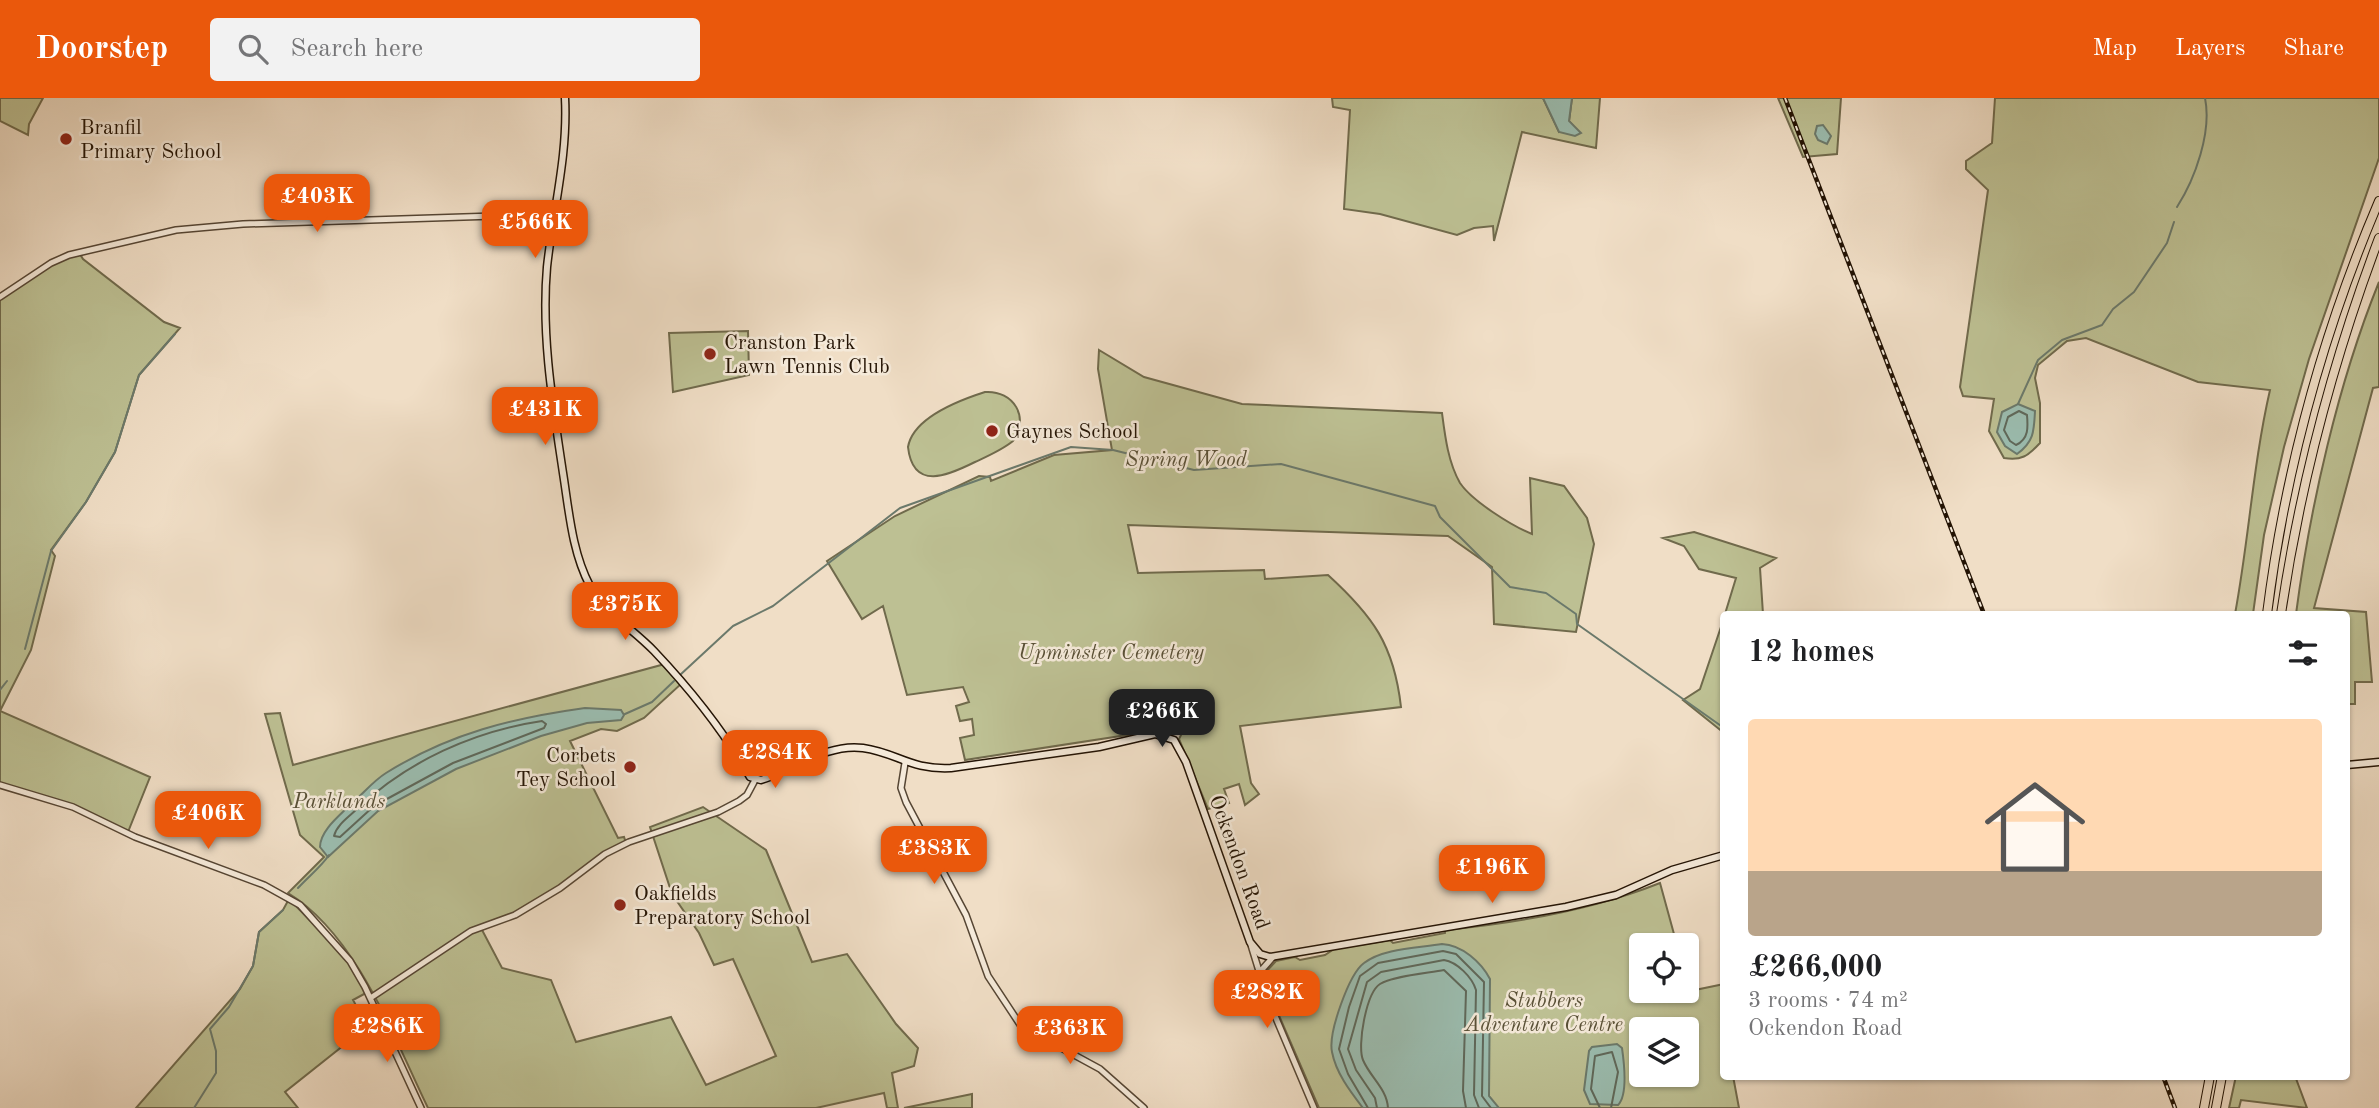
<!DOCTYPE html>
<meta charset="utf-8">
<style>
body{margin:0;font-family:"Old Standard TT",serif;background:#f2f2f2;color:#202124;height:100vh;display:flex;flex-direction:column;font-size:26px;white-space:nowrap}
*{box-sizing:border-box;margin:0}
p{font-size:23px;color:#757577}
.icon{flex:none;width:38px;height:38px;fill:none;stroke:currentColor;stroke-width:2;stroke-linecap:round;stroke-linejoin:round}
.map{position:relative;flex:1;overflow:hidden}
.side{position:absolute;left:1720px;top:513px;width:630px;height:469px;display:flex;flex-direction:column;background:#fff;border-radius:7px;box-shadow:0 2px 5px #0004}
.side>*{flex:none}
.buttons{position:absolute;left:1629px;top:835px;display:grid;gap:14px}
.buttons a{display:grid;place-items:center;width:70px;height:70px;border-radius:7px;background:#fff;box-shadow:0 2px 5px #0004;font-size:35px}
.price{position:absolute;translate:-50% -60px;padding:0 16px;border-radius:14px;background:#ea580c;color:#fff;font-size:23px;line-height:46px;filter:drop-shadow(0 2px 4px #0008)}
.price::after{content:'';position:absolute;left:50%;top:42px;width:21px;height:16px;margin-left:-10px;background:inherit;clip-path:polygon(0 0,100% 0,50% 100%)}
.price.active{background:#222;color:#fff}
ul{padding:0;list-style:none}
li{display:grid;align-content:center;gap:14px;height:371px;padding:0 28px}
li+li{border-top:2px solid #e0e0e0}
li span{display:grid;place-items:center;height:217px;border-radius:7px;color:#555}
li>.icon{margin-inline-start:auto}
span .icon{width:126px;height:126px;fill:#fffc;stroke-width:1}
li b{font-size:30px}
h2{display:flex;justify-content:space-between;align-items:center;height:84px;padding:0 28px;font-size:30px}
header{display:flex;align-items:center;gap:42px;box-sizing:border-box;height:98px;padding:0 35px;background:#ea580c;color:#fff}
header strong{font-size:33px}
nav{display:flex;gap:38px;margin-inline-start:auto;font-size:24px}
.search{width:490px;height:63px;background:#f2f2f2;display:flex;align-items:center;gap:18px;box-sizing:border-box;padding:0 24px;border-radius:7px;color:#757577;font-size:26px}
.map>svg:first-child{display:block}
.green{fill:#bdc093;stroke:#706a4c;stroke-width:2;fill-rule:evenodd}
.water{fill:#9bbdb0;stroke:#6b796b;stroke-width:2}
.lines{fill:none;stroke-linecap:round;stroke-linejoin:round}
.shore{stroke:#5f685a;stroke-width:2}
.stream{stroke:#6b796b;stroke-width:2}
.tertiary-casing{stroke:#564634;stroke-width:8}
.secondary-casing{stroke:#231304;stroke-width:9}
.motorway-casing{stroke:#231304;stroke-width:10}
.tertiary{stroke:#f5eada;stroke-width:5}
.secondary{stroke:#f5eada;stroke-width:6}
.motorway{stroke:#f0dec6;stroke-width:8}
.rail-casing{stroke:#231304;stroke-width:4.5}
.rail{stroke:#f5eada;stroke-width:2;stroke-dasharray:5;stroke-linecap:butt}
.poi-dot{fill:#8f2418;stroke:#f5eada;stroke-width:2.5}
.labels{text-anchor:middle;stroke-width:5;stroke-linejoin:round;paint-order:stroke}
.poi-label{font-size:21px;fill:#231304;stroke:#f5eada;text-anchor:start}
.park-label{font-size:21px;font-style:italic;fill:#595036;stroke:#f5eada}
.street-label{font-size:21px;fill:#231304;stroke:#f5eada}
</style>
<header>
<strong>Doorstep</strong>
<div class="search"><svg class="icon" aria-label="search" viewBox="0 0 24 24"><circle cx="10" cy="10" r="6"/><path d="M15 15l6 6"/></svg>Search here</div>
<nav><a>Map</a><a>Layers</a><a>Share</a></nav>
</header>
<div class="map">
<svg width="2379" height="1010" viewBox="0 0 2379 1010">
<rect width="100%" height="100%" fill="#f0dec6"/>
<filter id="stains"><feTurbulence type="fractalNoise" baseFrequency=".00286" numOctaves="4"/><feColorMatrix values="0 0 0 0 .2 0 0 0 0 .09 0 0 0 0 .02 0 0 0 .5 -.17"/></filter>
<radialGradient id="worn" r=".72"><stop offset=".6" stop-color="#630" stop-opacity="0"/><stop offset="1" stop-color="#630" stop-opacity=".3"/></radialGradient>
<!-- green -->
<path class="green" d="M0,0H43L29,26L28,37L0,23Z
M1332,0H1543L1559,34L1574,29L1569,23L1572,0H1600L1596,50L1522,34L1494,143L1493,128L1474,130L1457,137L1380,116L1344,111L1350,12L1333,9Z
M1778,0H1841L1837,56L1803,59Z
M1995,0H2379V60L2309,261L2284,349L2264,437L2253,516H2235C2249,441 2253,366 2270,292L2198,284L2086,240L2067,243L2038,267L2035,280L2040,305V345C2028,358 2021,363 2004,360L1989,333L1994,301L1963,298L1960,289L1988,92L1966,71V63L1992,45Z
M78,153L83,161L164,224L180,230L139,277L115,354L86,404L51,452L55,458L31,552L0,613L150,679L128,734L101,721L0,687V199L41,171Z
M2379,184V289L2373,290L2314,510L2366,514L2372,584H2355V606H2347V516H2296C2310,409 2338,285 2379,184Z
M748,233L749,277L673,294L669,235Z
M1099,252L1144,279L1242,306L1442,315C1445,338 1448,364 1460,385C1472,403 1512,428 1532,436L1530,380L1564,388L1587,420L1594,446L1576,534L1494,526L1492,469L1448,438L1128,427L1138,475L1264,472L1265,481L1328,477C1373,518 1394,547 1401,609L1240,628L1251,685L1259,696L1245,707L1239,686L1224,691L1229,705L1208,711L1179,641L1183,633H1153L965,662L960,640L974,637L972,621L960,623L956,608L969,604L963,589L907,597L883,508L862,521L827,463L895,418L979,378L990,379L991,383L1054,357L1112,352L1098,271Z
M985,294C1014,292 1030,320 1013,343C1002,352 988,358 975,364C949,377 913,394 908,349C913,320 960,302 985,294Z
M1694,434L1776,460L1760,470L1763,516H1725L1736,480L1699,471L1684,448L1663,440Z
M1724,520V635L1683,602L1700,591Z
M665,566L681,586L644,620L617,633L601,631L570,643L618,740L624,739L626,745L515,817L481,830L502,870L551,882L576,944L671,919L706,987L776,958L733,861L714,867L699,835L672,796L650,729L703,709L766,752L812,864L847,856L896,926L918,950L914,968L892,975L898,1010H887L884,995L816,1010H428C394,940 357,837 288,795L324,759L300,737L265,616L280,615L293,667Z
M1660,785L1677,847H1642V892H1687V883L1690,893L1724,886V978H1733L1739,1010H1319L1268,892L1263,877L1276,863L1295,859L1300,862L1325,857L1334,851L1390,842L1393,845L1445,835V832C1518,825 1592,812 1660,785ZM1642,931H1687V976H1642Z
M289,801L350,863L366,895L353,902L363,920L375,915L378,920L285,994L298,1010H136L240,891L253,868L259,834L283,812Z
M2236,978H2295L2307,1010L2241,1002L2239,1010H2229Z
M972,996V1010H904Z"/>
<!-- water -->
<path class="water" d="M1543,0H1572L1569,23L1581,35L1575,38L1559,34Z
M1823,27L1831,38L1827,46L1818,42L1815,36L1817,28Z
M2018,306L2035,313C2034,333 2034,344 2017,356L2005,348L1997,334L2002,314Z
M585,610L621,612L624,617L621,622L587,625L541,638L456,671L378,713L328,759L320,749C320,733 339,718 350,707C362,697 373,683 386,675C450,635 513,620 585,610Z
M1442,846C1462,847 1481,864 1490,881L1489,998L1499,1010H1363C1350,993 1336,975 1332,954C1328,935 1349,876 1364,865C1383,850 1419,850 1442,846Z
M1617,946L1622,950C1624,964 1628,997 1618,1007L1590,1006L1584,992L1589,953L1592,949Z"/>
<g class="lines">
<!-- shore -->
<path class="shore" d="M2019,313L2027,317C2028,329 2029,341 2016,347L2010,343L2004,332L2008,319Z
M542,623L546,626L544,630L453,665L374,708L340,739L334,738C337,726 350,718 358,710C408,663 474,633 542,623Z
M1368,1010L1348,976L1339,951L1349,909L1360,878L1378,865L1443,853L1456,856L1484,884L1482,998L1491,1010
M1377,1010L1375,1000L1356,972L1348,951L1367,884L1381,874L1444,862C1457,864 1472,879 1476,892L1474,997L1479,1010
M1388,1010C1387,991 1370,979 1363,962C1357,948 1366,895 1380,886C1392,878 1429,875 1444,872L1466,893L1463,993L1466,1010
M1600,1010L1591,991L1595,958L1612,954L1618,974L1611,1010"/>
<!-- stream -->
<path class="stream" d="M2177,109C2195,81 2212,34 2205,0
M2018,306L2038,262L2062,242L2102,227L2113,211L2134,194L2167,145L2174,124
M25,551L51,453L86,404L115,354L139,277L175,236
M680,577L733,528L773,508L900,410L1071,349L1113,352L1194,372L1281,366L1435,408L1440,419L1510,489L1546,495L1576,516L1577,526L1724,630
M0,592L7,583
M625,616L652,604L674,583
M298,790C309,778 321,769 329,757
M194,1010L216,975V953L210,931L229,909L253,868L259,834L283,812"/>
<defs>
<path id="tertiary" d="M0,199L51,165L69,157L176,132L243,126L556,116
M905,665L901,690L906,704L966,817L988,878L1021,928L1100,971L1144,1010
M0,687L73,709L135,739L264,787L300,807L350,863L365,889L421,1010
M1251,847L1267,899L1314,1010
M1259,875L1273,859
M372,899L471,833L515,817L560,790L605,756L629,744L718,714L739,703L747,697L755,682"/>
<path id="secondary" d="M565,0C568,58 553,112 547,169C541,237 553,308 563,375C569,413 572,454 590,488C604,514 634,532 654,553C689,590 725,635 750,679L761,682C793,672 827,645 863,650C898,655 910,672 951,670L1099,649L1155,636L1174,642L1186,664L1250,844L1260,856L1270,859L1566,809L1616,797L1672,772L1724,757
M2347,667L2379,664"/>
<path id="motorway" d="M2267,516C2285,374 2323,234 2379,103
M2281,516C2300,387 2333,262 2379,140
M2204,1010L2210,978
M2216,1010L2222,978"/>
</defs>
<!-- tertiary casing -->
<use href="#tertiary" class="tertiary-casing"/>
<!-- secondary casing -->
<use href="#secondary" class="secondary-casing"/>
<!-- motorway casing -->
<use href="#motorway" class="motorway-casing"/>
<!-- tertiary -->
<use href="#tertiary" class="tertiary"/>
<!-- secondary -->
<use href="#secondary" class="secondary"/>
<!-- motorway -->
<use href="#motorway" class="motorway"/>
<defs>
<path id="rail" d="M1785,0L1984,516
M2163,978L2175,1010"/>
</defs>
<!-- rail casing -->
<use href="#rail" class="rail-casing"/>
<!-- rail -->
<use href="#rail" class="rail"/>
</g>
<!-- markers -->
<g class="poi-dot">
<circle cx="66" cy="41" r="7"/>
<circle cx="710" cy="256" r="7"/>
<circle cx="992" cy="333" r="7"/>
<circle cx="630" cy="669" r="7"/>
<circle cx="620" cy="807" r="7"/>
</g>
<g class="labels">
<!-- poi labels -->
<g class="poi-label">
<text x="80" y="36">Branfil<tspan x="80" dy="24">Primary School</tspan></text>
<text x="724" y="251">Cranston Park<tspan x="724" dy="24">Lawn Tennis Club</tspan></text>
<text x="1006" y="340">Gaynes School</text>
<text x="616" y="664" text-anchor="end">Corbets<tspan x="616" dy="24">Tey School</tspan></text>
<text x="634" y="802">Oakfields<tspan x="634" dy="24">Preparatory School</tspan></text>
</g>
<!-- park labels -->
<g class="park-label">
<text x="1186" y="368">Spring Wood</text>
<text x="1111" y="561">Upminster Cemetery</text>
<text x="339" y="710">Parklands</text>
<text x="1544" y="909">Stubbers<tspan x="1544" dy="24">Adventure Centre</tspan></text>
</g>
<!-- street labels -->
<g class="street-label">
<text transform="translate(1240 764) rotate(70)" y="7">Ockendon Road</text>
</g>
</g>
<rect width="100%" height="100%" filter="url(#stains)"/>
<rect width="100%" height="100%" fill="url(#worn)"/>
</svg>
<div class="buttons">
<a><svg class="icon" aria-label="locate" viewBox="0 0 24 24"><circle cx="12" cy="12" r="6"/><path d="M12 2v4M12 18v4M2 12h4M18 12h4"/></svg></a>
<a><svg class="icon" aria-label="layers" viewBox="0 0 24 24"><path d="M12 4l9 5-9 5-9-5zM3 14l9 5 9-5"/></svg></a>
</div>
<b class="price" style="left:317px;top:136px">£403K</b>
<b class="price" style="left:535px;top:162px">£566K</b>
<b class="price" style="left:545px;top:349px">£431K</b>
<b class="price" style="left:625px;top:544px">£375K</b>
<b class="price active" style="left:1162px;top:651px">£266K</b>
<b class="price" style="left:775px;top:692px">£284K</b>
<b class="price" style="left:208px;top:753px">£406K</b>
<b class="price" style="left:934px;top:788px">£383K</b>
<b class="price" style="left:1492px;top:807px">£196K</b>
<b class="price" style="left:1267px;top:932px">£282K</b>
<b class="price" style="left:387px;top:966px">£286K</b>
<b class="price" style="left:1070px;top:968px">£363K</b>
<section class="side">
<h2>12 homes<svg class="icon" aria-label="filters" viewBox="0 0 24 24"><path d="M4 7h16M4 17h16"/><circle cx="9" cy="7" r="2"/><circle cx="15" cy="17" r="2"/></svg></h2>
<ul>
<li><span style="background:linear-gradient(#ffd9b3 70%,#b9a48a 0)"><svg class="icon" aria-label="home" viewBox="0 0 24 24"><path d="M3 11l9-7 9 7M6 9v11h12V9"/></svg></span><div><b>£266,000</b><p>3 rooms · 74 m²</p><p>Ockendon Road</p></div></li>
</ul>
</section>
</div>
